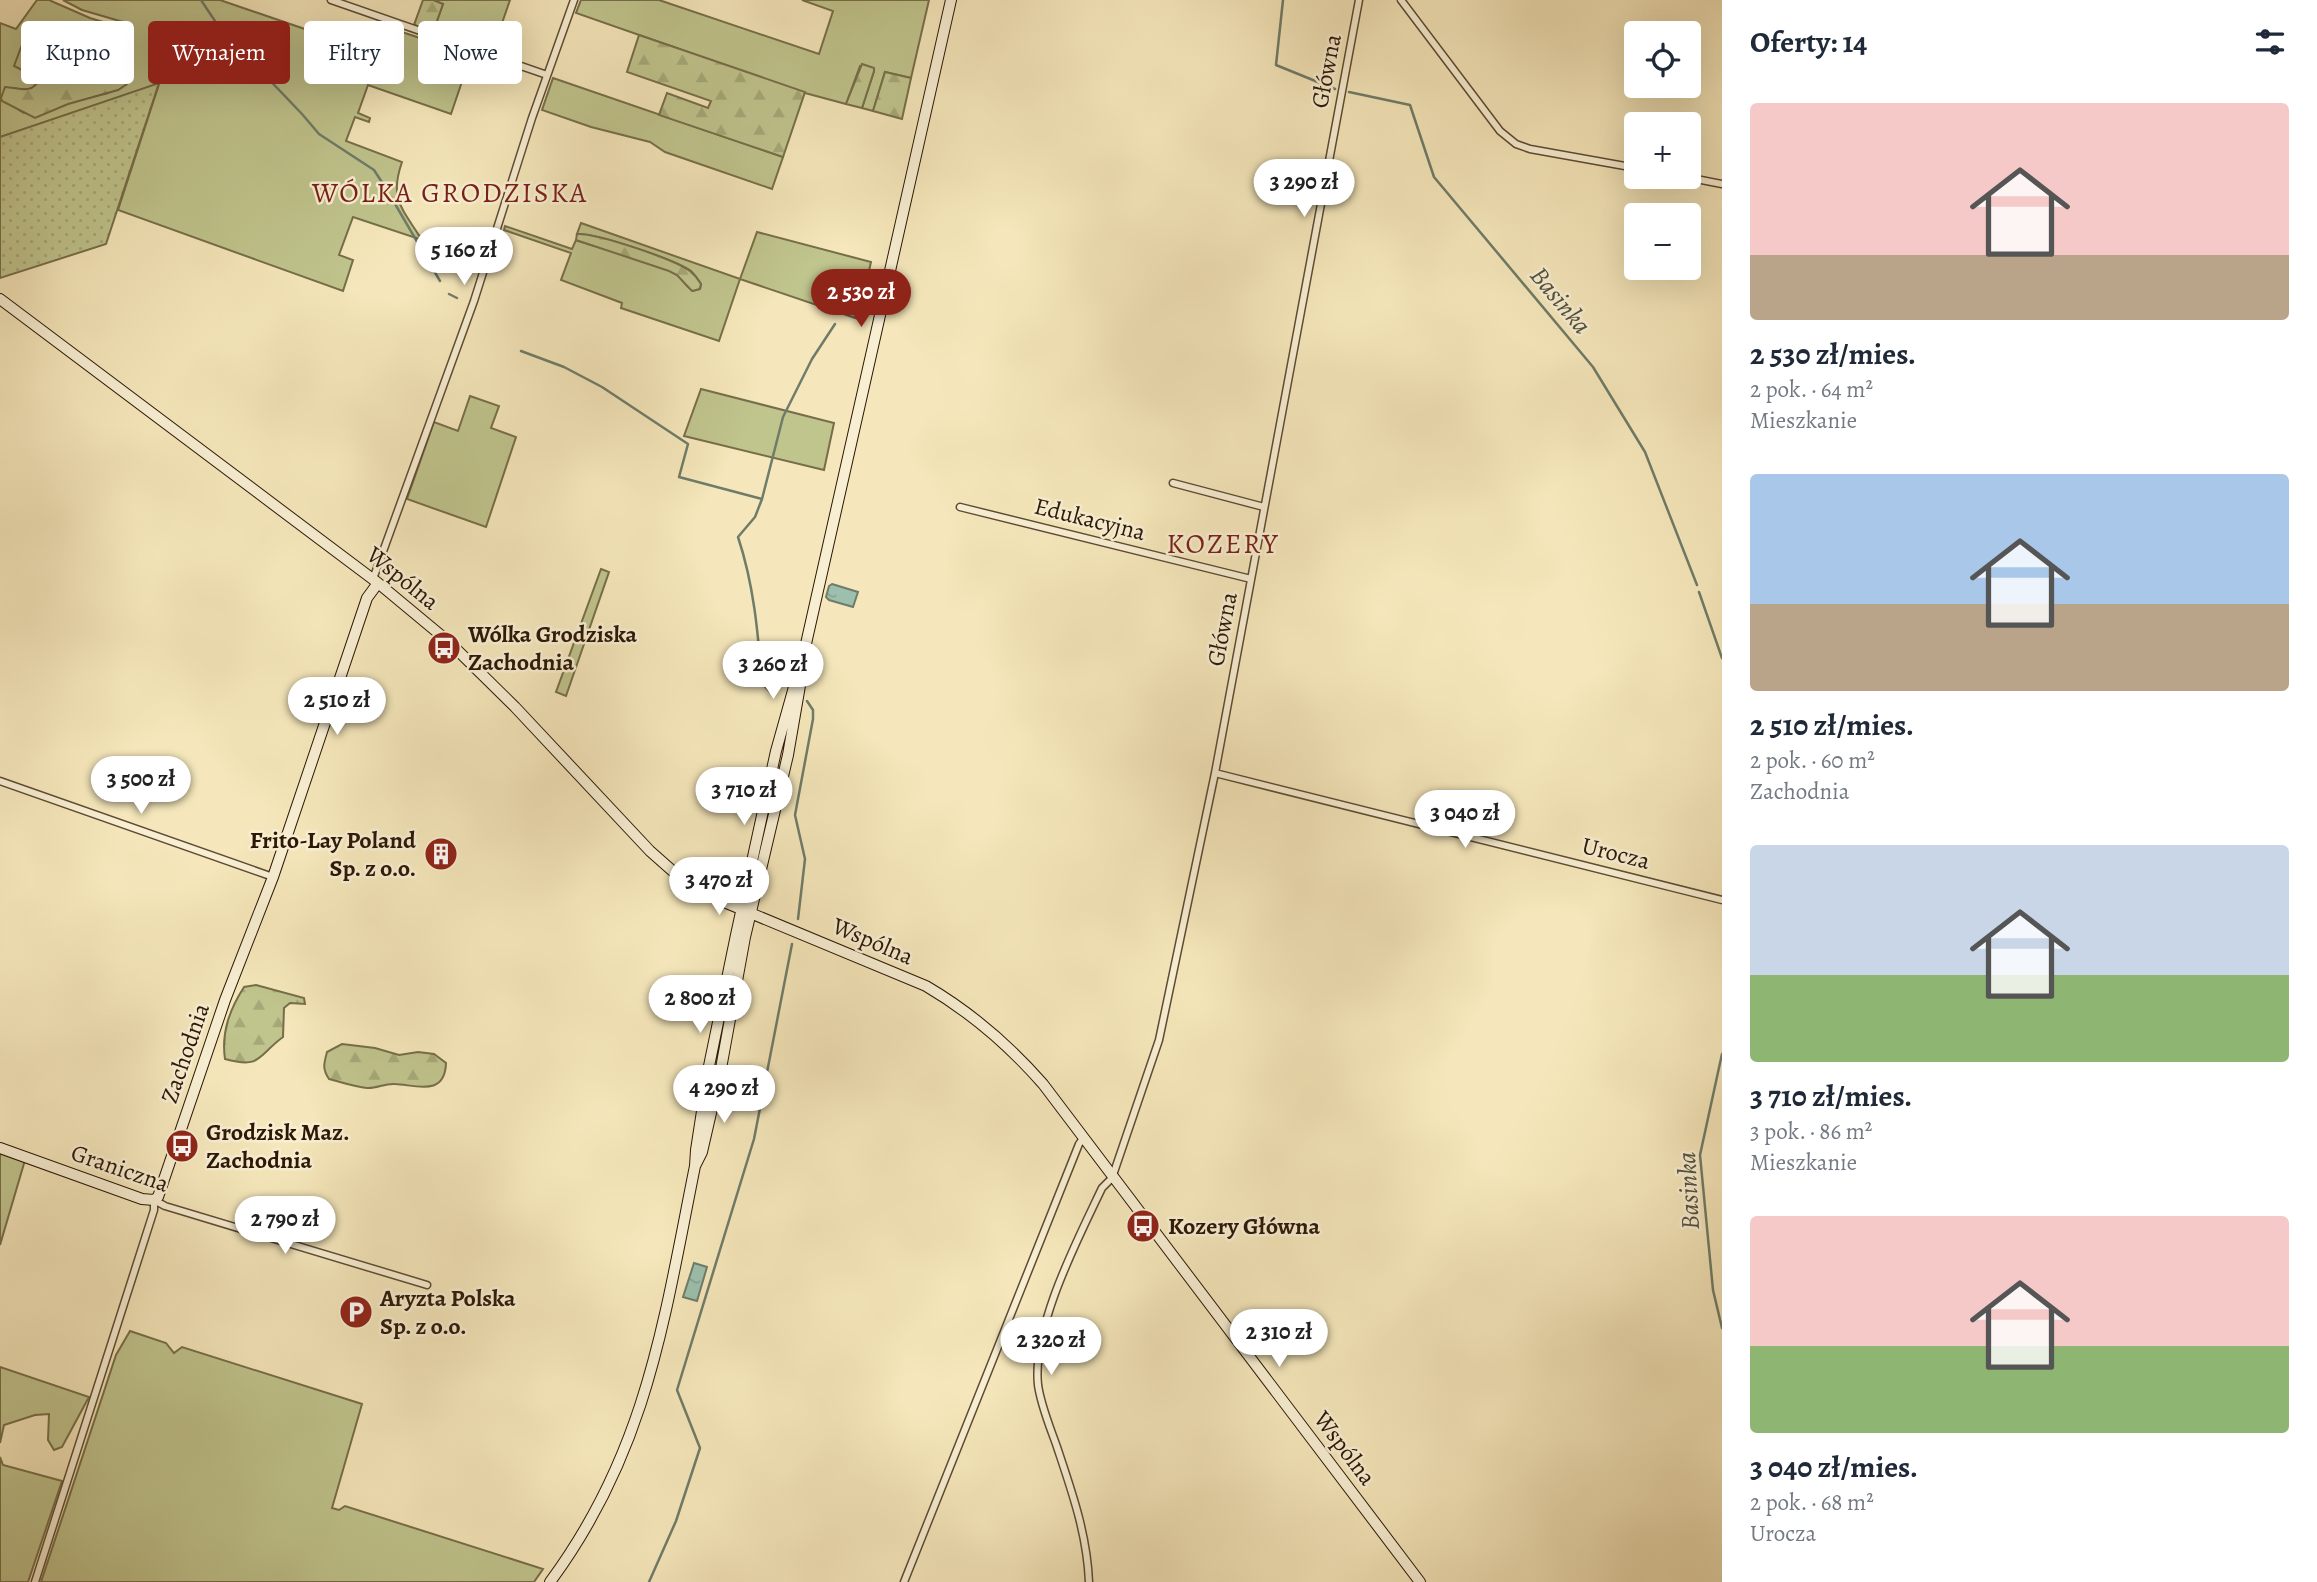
<!DOCTYPE html>
<html lang="pl">
<meta charset="utf-8">
<style>
body{margin:0;font-family:Alegreya,serif;background:#f2f2f3;color:#1f2937;height:100vh;display:flex;flex-direction:column;font-size:26px;white-space:nowrap}
*{box-sizing:border-box;margin:0}
p{font-size:23px;color:#747a83}
.icon{flex:none;width:38px;height:38px;fill:none;stroke:currentColor;stroke-width:2;stroke-linecap:round;stroke-linejoin:round}
.map{position:relative;flex:1;overflow:hidden}
.side{display:flex;flex-direction:column;background:#fff;width:595px}
.side>*{flex:none}
.banner{position:absolute;left:21px;top:21px;width:665px;height:63px;display:flex;gap:14px}
.buttons{position:absolute;left:1624px;top:21px;display:grid;gap:14px}
.buttons a{display:grid;place-items:center;width:77px;height:77px;border-radius:7px;background:#fff;box-shadow:0 7px 28px #0002;font-size:35px}
.price{position:absolute;translate:-50% -60px;padding:0 16px;border-radius:24px;background:#fff;color:#222;font-size:23px;line-height:46px;filter:drop-shadow(0 2px 4px #0008)}
.price::after{content:'';position:absolute;left:50%;top:42px;width:21px;height:16px;margin-left:-10px;background:inherit;clip-path:polygon(0 0,100% 0,50% 100%)}
.price.on{background:#8f2418;color:#fff}
ul{padding:0;list-style:none}
li{display:grid;align-content:center;gap:14px;height:371px;padding:0 28px}
li span{display:grid;place-items:center;height:217px;border-radius:7px;color:#555}
li>.icon{margin-inline-start:auto}
span .icon{width:126px;height:126px;fill:#fffc;stroke-width:1}
li b{font-size:30px}
h2{display:flex;justify-content:space-between;align-items:center;height:84px;padding:0 28px;font-size:30px}
.chip{padding:0 24px;border-radius:7px;background:#fff;box-shadow:0 7px 28px #0002;font-size:24px;line-height:63px}
.chip.on{background:#8f2418;color:#fff}
main{display:flex;flex:1;min-height:0}
.map>svg:first-child{display:block}
.grass{fill:#c0c48d;stroke:#766e4a;stroke-width:2;fill-rule:evenodd}
.forest{fill:url(#forest-firs);stroke:#766e4a;stroke-width:2}
.garden{fill:url(#garden-dots);stroke:#766e4a;stroke-width:2}
.water{fill:url(#water-ripples);stroke:#6f7c6a;stroke-width:2}
.lines{fill:none;stroke-linecap:round;stroke-linejoin:round}
.stream{stroke:#6f7c6a;stroke-width:2.5}
.street-casing{stroke:#5e4b33;stroke-width:9}
.secondary-casing{stroke:#2c1706;stroke-width:12}
.street{stroke:#f8efd3;stroke-width:6}
.secondary{stroke:#f8efd3;stroke-width:10}
.labels{text-anchor:middle;stroke-width:5;stroke-linejoin:round;paint-order:stroke}
.street-label{font-size:24px;fill:#2c1706;stroke:#f8efd3}
.poi-label{font-size:24px;font-weight:bold;fill:#2c1706;stroke:#f8efd3;text-anchor:start}
.water-label{font-size:26px;font-style:italic;fill:#535240;stroke:#f8efd3}
.quarter-label{font-size:28px;letter-spacing:2px;fill:#7a1f14;stroke:#f8efd3}
</style>
<main>
<div class="map">
<svg width="1722" height="1582" viewBox="0 0 1722 1582">
<defs>
<pattern id="forest-firs" width="22" height="20" patternUnits="userSpaceOnUse" patternTransform="scale(1.75)"><rect width="22" height="20" fill="#c0c48d"/><path d="M5 1l3.5 6h-7zM16 11l3.5 6h-7z" fill="#a5a878"/></pattern>
<pattern id="garden-dots" width="8" height="8" patternUnits="userSpaceOnUse" patternTransform="scale(1.75)"><rect width="8" height="8" fill="#c0c48d"/><path d="M2 2h.1M6 6h.1" fill="none" stroke="#a5a878" stroke-width="1.8" stroke-linecap="round"/></pattern>
<pattern id="water-ripples" width="26" height="14" patternUnits="userSpaceOnUse" patternTransform="scale(1.75)"><rect width="26" height="14" fill="#9cc0ad"/><path d="M2 4q2-2 4 0t4 0M15 11q2-2 4 0t4 0" fill="none" stroke="#87a493"/></pattern>
</defs>
<rect width="100%" height="100%" fill="#f5e7bb"/>
<filter id="stains"><feTurbulence type="fractalNoise" baseFrequency=".00286" numOctaves="4"/><feColorMatrix values="0 0 0 0 .2 0 0 0 0 .09 0 0 0 0 .02 0 0 0 .5 -.17"/></filter>
<radialGradient id="worn" r=".72"><stop offset=".6" stop-color="#630" stop-opacity="0"/><stop offset="1" stop-color="#630" stop-opacity=".3"/></radialGradient>
<!-- grass -->
<path class="grass" d="M37,0H49L90,18L129,30L130,24L82,10L63,0H220L369,51L378,24L471,55L451,114L368,85L358,113L370,118L369,122L355,117L346,141L402,162C389,199 402,208 422,240L353,217L339,255L353,260L343,291L118,210L159,84L0,137V23L16,29ZM40,78L108,93L24,113L19,110L13,88C27,90 33,92 40,78Z
M433,0H510L492,52L433,32L443,4Z
M581,0H659L819,54L833,11L802,0H929L911,78L885,72L873,111L862,108L874,71L860,66L846,104L805,93L576,13Z
M553,78L783,157L772,189L665,152L650,142L591,127L542,110Z
M581,223L740,279L757,232L871,262L858,319L740,279L719,341L621,308L622,303L561,280L571,253L504,230L505,226L572,249L576,240C602,250 656,259 677,275C683,280 686,287 693,291L700,289L701,284C698,279 695,275 691,271C676,260 596,233 577,234Z
M701,389L834,423L824,470L684,436Z
M470,396L499,406L491,428L516,437L486,527L407,499L434,422L458,431Z
M601,569L609,572L566,696L556,692Z
M0,1151L25,1160L0,1245Z
M130,1331L166,1343L174,1353L182,1347L362,1404L332,1508L339,1510L345,1506L543,1569L534,1582H41L116,1355Z
M0,1367L89,1397L62,1447L54,1450L48,1440L49,1414L35,1415L4,1425L0,1443Z
M0,1457L3,1465L62,1481L28,1582H0Z"/>
<!-- forest -->
<path class="forest" d="M423,0H433L443,4L433,32L414,25Z
M26,34L131,75L127,84L118,90L68,104L35,118L2,101L1,98L5,87C21,88 31,95 40,79L14,66Z
M639,35L805,92L783,157L659,115L667,93L708,108L711,101L627,72Z
M862,64L874,68V71L862,108L846,104Z
M885,72L911,78L902,119L873,111Z
M577,234C597,233 673,259 690,271C695,275 698,279 701,284L700,289L692,291L677,275L669,271L576,240Z
M256,985L304,998L305,1004L290,1003L284,1008L283,1037C257,1056 262,1069 225,1059C221,1032 230,1009 244,987Z
M342,1044L375,1048L399,1055L418,1052L434,1054L446,1063C445,1097 416,1085 395,1084C385,1083 376,1089 367,1088C354,1087 341,1082 329,1079C322,1069 324,1063 327,1052Z"/>
<!-- garden -->
<path class="garden" d="M159,83L106,244L0,278V137Z"/>
<!-- water -->
<path class="water" d="M832,584L858,592L853,607L829,600L826,597L829,586Z
M771,642L784,645L774,677L768,675Z
M694,1263L707,1267L697,1301L683,1297Z"/>
<g class="lines">
<!-- stream -->
<path class="stream" d="M201,0L219,27L302,114L319,134L374,170L387,190
M1283,0L1276,65L1335,89
M1349,92L1410,105L1434,177L1593,367L1645,452L1697,585
M391,197L440,281
M449,294L457,298
M521,351L564,367L602,387L688,444L679,477L762,499L755,517L738,537C754,585 758,633 762,683L770,692
M762,499L783,417L812,359L835,324
M1699,592L1722,658
M798,919L805,859L795,815L813,719V710L807,701
M1722,1054L1700,1155L1713,1290L1722,1328
M649,1582L676,1521L700,1448L677,1390L754,1139L792,944"/>
<defs>
<path id="street" d="M331,0L547,75
M1401,0L1500,131L1516,144L1530,149L1636,168
M1686,177L1722,184
M1173,483L1264,507
M960,507L1251,579
M373,579L474,301L532,118L574,0
M1215,773L1722,900
M0,781L273,877
M154,1200L165,1206L427,1285
M35,1582L154,1210V1200
M904,1582L1079,1144L1084,1137
M1089,1582C1087,1534 1072,1492 1057,1447C1050,1427 1041,1406 1038,1385C1032,1327 1077,1241 1102,1188L1112,1178L1159,1040L1215,773L1359,0"/>
<path id="secondary" d="M0,299L378,583L449,642L515,707L650,851L685,882L719,900L926,986C972,1013 1008,1044 1043,1084L1420,1582
M0,1148L142,1199L154,1200L158,1197L225,1000L273,877L367,598L378,583
M695,1166L702,1152L720,1074L745,937L788,755L802,674L801,666L951,0
M550,1582C647,1451 664,1320 695,1166L696,1150L709,1066L736,935L776,751L799,669"/>
</defs>
<!-- street casing -->
<use href="#street" class="street-casing"/>
<!-- secondary casing -->
<use href="#secondary" class="secondary-casing"/>
<!-- street -->
<use href="#street" class="street"/>
<!-- secondary -->
<use href="#secondary" class="secondary"/>
</g>
<!-- icons -->
<defs>
<symbol id="bus-disc" viewBox="-11 -11 22 22"><circle r="9.5" fill="#8f2418" stroke="#f8efd3"/><path d="M-5-6H5V4H4V6H2V4H-2V6H-4V4H-5ZM-3.5-4V0h7V-4ZM-3.5 1.2v1.5H-2V1.2ZM2 1.2v1.5H3.5V1.2Z" fill="#fff"/></symbol>
<symbol id="building-disc" viewBox="-11 -11 22 22"><circle r="9.5" fill="#8f2418" stroke="#f8efd3"/><path d="M-4-6H4V6H1V3H-1V6H-4ZM-2.5-4.3h1.7v1.8h-1.7ZM.8-4.3h1.7v1.8H.8ZM-2.5-1h1.7V.8h-1.7ZM.8-1h1.7V.8H.8Z" fill="#fff"/></symbol>
<symbol id="parking-disc" viewBox="-11 -11 22 22"><circle r="9.5" fill="#8f2418" stroke="#f8efd3"/><path d="M-3.5-5.5H1a3.5 3.5 0 0 1 0 7H-1V5.5H-3.5ZM-1-3.4V-.6H.8a1.4 1.4 0 0 0 0-2.8Z" fill="#fff"/></symbol>
</defs>
<g fill-rule="evenodd">
<use href="#bus-disc" x="425" y="629" width="38" height="38"/>
<use href="#building-disc" x="422" y="835" width="38" height="38"/>
<use href="#bus-disc" x="163" y="1127" width="38" height="38"/>
<use href="#bus-disc" x="1124" y="1207" width="38" height="38"/>
<use href="#parking-disc" x="337" y="1293" width="38" height="38"/>
</g>
<g class="labels">
<!-- street labels -->
<g class="street-label">
<text transform="translate(1326 71) rotate(-79)" y="8">Główna</text>
<text transform="translate(1090 519) rotate(14)" y="8">Edukacyjna</text>
<text transform="translate(403 578) rotate(39)" y="8">Wspólna</text>
<text transform="translate(1222 629) rotate(-79)" y="8">Główna</text>
<text transform="translate(1616 853) rotate(14)" y="8">Urocza</text>
<text transform="translate(873 941) rotate(23)" y="8">Wspólna</text>
<text transform="translate(185 1053) rotate(-71)" y="8">Zachodnia</text>
<text transform="translate(120 1168) rotate(19)" y="8">Graniczna</text>
<text transform="translate(1345 1448) rotate(53)" y="8">Wspólna</text>
</g>
<!-- poi labels -->
<g class="poi-label">
<text x="468" y="642">Wólka Grodziska<tspan x="468" dy="28">Zachodnia</tspan></text>
<text x="416" y="848" text-anchor="end">Frito-Lay Poland<tspan x="416" dy="28">Sp. z o.o.</tspan></text>
<text x="206" y="1140">Grodzisk Maz.<tspan x="206" dy="28">Zachodnia</tspan></text>
<text x="1168" y="1234">Kozery Główna</text>
<text x="380" y="1306">Aryzta Polska<tspan x="380" dy="28">Sp. z o.o.</tspan></text>
</g>
<!-- water labels -->
<g class="water-label">
<text transform="translate(1561 300) rotate(50)" y="9">Basinka</text>
<text transform="translate(1688 1191) rotate(-93)" y="9">Basinka</text>
</g>
<!-- quarter labels -->
<g class="quarter-label">
<text x="450" y="202">WÓLKA GRODZISKA</text>
<text x="1223" y="553">KOZERY</text>
</g>
</g>
<rect width="100%" height="100%" filter="url(#stains)"/>
<rect width="100%" height="100%" fill="url(#worn)"/>
</svg>
<div class="buttons">
<a><svg class="icon" aria-label="locate" viewBox="0 0 24 24"><circle cx="12" cy="12" r="6"/><path d="M12 2v4M12 18v4M2 12h4M18 12h4"/></svg></a>
<a>+</a>
<a>−</a>
</div>
<b class="price" style="left:1304px;top:219px">3 290 zł</b>
<b class="price" style="left:464px;top:287px">5 160 zł</b>
<b class="price on" style="left:861px;top:329px">2 530 zł</b>
<b class="price" style="left:773px;top:701px">3 260 zł</b>
<b class="price" style="left:337px;top:737px">2 510 zł</b>
<b class="price" style="left:141px;top:816px">3 500 zł</b>
<b class="price" style="left:744px;top:827px">3 710 zł</b>
<b class="price" style="left:1465px;top:850px">3 040 zł</b>
<b class="price" style="left:719px;top:917px">3 470 zł</b>
<b class="price" style="left:700px;top:1035px">2 800 zł</b>
<b class="price" style="left:724px;top:1125px">4 290 zł</b>
<b class="price" style="left:285px;top:1256px">2 790 zł</b>
<b class="price" style="left:1279px;top:1369px">2 310 zł</b>
<b class="price" style="left:1051px;top:1377px">2 320 zł</b>
<div class="banner">
<a class="chip">Kupno</a>
<a class="chip on">Wynajem</a>
<a class="chip">Filtry</a>
<a class="chip">Nowe</a>
</div>
</div>
<section class="side">
<h2>Oferty: 14<svg class="icon" aria-label="filters" viewBox="0 0 24 24"><path d="M4 7h16M4 17h16"/><circle cx="9" cy="7" r="2"/><circle cx="15" cy="17" r="2"/></svg></h2>
<ul>
<li><span style="background:linear-gradient(#f6c9c9 70%,#b9a48a 0)"><svg class="icon" aria-label="home" viewBox="0 0 24 24"><path d="M3 11l9-7 9 7M6 9v11h12V9"/></svg></span><div><b>2 530 zł/mies.</b><p>2 pok. · 64 m²</p><p>Mieszkanie</p></div></li>
<li><span style="background:linear-gradient(#a9c7e8 60%,#b9a48a 0)"><svg class="icon" aria-label="home" viewBox="0 0 24 24"><path d="M3 11l9-7 9 7M6 9v11h12V9"/></svg></span><div><b>2 510 zł/mies.</b><p>2 pok. · 60 m²</p><p>Zachodnia</p></div></li>
<li><span style="background:linear-gradient(#c9d6e8 60%,#8fb573 0)"><svg class="icon" aria-label="home" viewBox="0 0 24 24"><path d="M3 11l9-7 9 7M6 9v11h12V9"/></svg></span><div><b>3 710 zł/mies.</b><p>3 pok. · 86 m²</p><p>Mieszkanie</p></div></li>
<li><span style="background:linear-gradient(#f6c9c9 60%,#8fb573 0)"><svg class="icon" aria-label="home" viewBox="0 0 24 24"><path d="M3 11l9-7 9 7M6 9v11h12V9"/></svg></span><div><b>3 040 zł/mies.</b><p>2 pok. · 68 m²</p><p>Urocza</p></div></li>
</ul>
</section>
</main>
